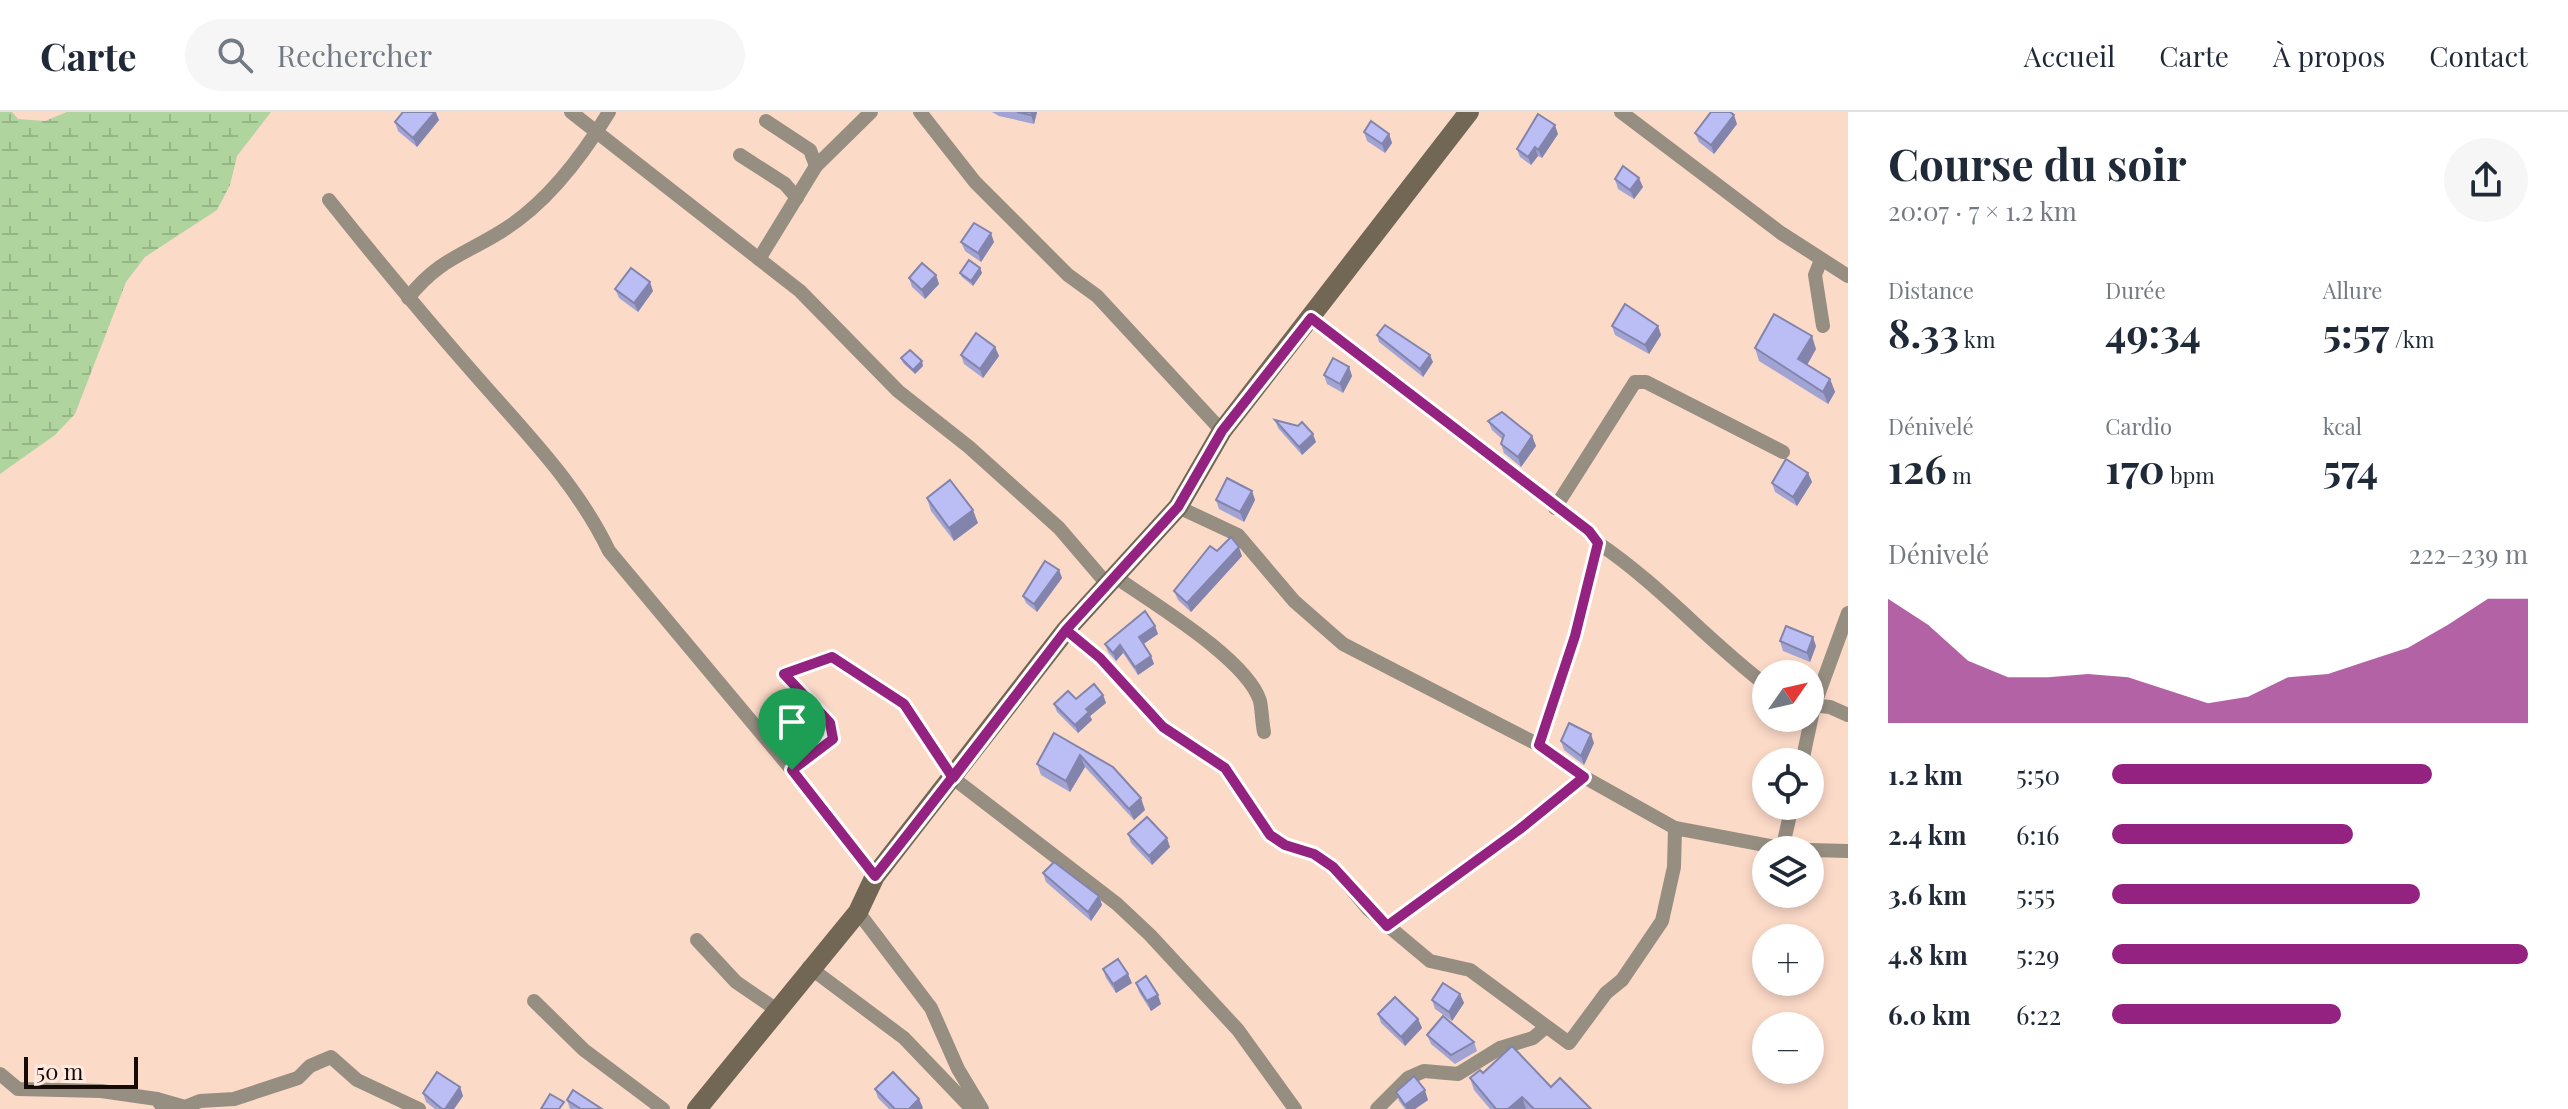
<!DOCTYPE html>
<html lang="fr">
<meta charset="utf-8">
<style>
:root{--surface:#fff;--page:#f6f6f7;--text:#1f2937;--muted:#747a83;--line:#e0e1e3;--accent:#942280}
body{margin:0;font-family:"Playfair Display",serif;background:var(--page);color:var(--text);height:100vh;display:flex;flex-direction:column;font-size:30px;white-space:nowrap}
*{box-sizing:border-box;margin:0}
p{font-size:26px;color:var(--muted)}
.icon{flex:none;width:44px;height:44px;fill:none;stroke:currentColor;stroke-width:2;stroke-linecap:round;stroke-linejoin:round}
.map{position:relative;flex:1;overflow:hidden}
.sheet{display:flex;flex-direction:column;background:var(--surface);width:720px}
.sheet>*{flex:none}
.needle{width:52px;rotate:56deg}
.fabs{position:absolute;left:1752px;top:548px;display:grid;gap:16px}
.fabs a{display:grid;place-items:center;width:72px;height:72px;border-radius:50%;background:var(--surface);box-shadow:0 4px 12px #0003;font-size:40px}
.scale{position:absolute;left:24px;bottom:20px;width:114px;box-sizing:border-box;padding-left:8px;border:4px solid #150a05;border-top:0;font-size:22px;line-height:28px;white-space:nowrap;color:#150a05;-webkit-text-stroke:6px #ffeadf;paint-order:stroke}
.pin{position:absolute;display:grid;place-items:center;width:68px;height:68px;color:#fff;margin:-82px -34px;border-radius:50% 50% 50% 0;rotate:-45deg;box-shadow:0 0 8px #0007}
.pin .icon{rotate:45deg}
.round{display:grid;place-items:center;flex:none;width:84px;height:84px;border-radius:42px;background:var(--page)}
.summary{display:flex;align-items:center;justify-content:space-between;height:136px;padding:0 40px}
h1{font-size:44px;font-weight:700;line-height:60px}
.figures{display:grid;grid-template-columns:repeat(3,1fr);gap:12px;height:136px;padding:8px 40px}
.figures div{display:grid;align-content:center}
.figures b{font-size:40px;font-weight:700}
.figures small{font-size:22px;font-weight:400}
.figures p{font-size:22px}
.chart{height:224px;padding:16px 40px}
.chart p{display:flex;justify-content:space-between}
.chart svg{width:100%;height:144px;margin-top:8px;fill:var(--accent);opacity:.7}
ul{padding:0 40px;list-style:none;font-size:26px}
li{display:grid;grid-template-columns:128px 96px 1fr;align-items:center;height:60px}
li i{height:20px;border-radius:10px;background:var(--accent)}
header{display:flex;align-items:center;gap:48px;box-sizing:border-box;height:112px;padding:0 40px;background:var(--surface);border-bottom:2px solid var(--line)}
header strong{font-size:38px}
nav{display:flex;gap:44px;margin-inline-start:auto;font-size:28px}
.search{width:560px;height:72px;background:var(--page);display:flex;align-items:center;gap:20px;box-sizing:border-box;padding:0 28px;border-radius:44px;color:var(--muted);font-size:30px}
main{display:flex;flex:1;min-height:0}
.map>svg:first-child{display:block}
.wetland{fill:url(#wetland-marsh)}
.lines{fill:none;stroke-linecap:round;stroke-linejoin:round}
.minor{stroke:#978e82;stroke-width:14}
.secondary{stroke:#726755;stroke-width:20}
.wall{fill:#a1a3d3}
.shaded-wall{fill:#8384ac}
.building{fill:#bbbdf5;stroke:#8384ac;stroke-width:2}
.route-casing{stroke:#fff;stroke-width:16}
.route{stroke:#942280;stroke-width:10}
</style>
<header>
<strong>Carte</strong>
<div class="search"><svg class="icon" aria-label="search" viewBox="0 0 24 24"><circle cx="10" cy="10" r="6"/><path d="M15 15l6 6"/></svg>Rechercher</div>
<nav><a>Accueil</a><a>Carte</a><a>À propos</a><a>Contact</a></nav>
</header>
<main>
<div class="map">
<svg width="1848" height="997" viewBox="0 0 1848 997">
<defs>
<pattern id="wetland-marsh" width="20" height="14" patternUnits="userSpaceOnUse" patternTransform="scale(2)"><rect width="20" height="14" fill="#afd49d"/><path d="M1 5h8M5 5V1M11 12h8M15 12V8" fill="none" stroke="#96b586"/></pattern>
</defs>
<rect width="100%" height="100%" fill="#fcdac8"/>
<!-- wetland -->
<polygon class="wetland" points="0,0 12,0 18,7 45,9 67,0 271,0 237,44 230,73 217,98 145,145 126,170 75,302 55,323 0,362"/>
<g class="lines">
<!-- minor -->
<g class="minor">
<polyline points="571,0 800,179 898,279 969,335 1059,416 1107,472"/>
<polyline points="920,0 975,70 1068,163 1097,184 1222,319"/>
<polyline points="1621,0 1781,121 1848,164"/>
<polyline points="766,9 810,38 816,54"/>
<polyline points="740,43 785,72 797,86"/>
<path d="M329 88C377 148 426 207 477 265 525 320 577 372 609 439L792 658 875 764"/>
<polyline points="759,147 816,54 871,0"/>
<polyline points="1821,148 1815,163 1823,214"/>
<path d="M408 186C439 147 462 144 502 119 546 92 583 43 609 0"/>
<polyline points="1311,206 1589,419 1598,431 1575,524 1539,633"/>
<polyline points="1178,395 1238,423 1294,489 1343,532 1539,633 1584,665 1675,716"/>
<polyline points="1555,396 1635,270 1646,270 1783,340"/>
<path d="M1598 431C1659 472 1707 528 1766 573"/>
<path d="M1114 464C1151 490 1247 547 1260 589 1262 599 1262 610 1264 620"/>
<polyline points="1066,518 1100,546 1163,615 1225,656 1270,723 1285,733 1314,742 1333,755 1369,798 1430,849 1470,858 1569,931 1606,881 1622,868 1662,809 1674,755 1675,716 1791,738"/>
<polyline points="1810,593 1830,595 1848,603"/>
<polyline points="1802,650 1814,594 1848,501"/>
<polyline points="792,658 833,627 830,611 784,562 832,545 904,592 953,666 1117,792 1150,823 1238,918 1295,997"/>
<polyline points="1782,738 1792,694"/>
<polyline points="1810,738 1848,739"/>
<polyline points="858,800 931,896 958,957 982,997"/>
<polyline points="1387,814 1520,717 1584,665"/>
<polyline points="697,828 736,870 777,898"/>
<polyline points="809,855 904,926 972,997"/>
<polyline points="534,889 584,938 663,997"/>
<polyline points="0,962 18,977 101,979 157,987 161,993"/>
<polyline points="157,987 185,995 200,989 234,987 298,966 310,954 331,945 357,968 419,997"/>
<polyline points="1377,997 1408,966 1424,959 1458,962 1500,936 1533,926 1546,915"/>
</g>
<!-- secondary -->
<polyline class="secondary" points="697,997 858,800 875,764 1066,518 1178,395 1222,319 1469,0"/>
</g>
<!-- wall -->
<g class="wall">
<polygon points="403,0 436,0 439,8 417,35 398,19 395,10"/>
<polygon points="992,0 1037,0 1034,12 999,4"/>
<polygon points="1737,12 1714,42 1699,30 1695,21"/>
<polygon points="1364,20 1389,22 1392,31 1385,41 1367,29"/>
<polygon points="1558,22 1542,46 1538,44 1531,53 1520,45 1517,37"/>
<polygon points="1615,67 1643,75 1634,87 1618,77"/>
<polygon points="961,130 994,130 981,150 965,139"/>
<polygon points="980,156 982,161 973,174 962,165 960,161"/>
<polygon points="936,163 939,172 925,187 912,175 909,166"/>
<polygon points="615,177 653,179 638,200 619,186"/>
<polygon points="1612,214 1658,214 1661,223 1649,242 1615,223"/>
<polygon points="1377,223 1433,250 1423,265 1379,230"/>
<polygon points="995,235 999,244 983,266 964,252 961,243"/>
<polygon points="1755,236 1816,237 1807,253 1830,267 1835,280 1828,292 1759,249"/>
<polygon points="901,246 923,254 915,262 903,251"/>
<polygon points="1349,255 1352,264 1343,281 1327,272 1324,263"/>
<polygon points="1275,308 1316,330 1302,343 1278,316"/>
<polygon points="1488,309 1532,324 1536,334 1521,355 1504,341 1501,332 1503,328 1492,318"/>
<polygon points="1808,361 1812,370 1797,394 1775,380 1772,371"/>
<polygon points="1252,379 1255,388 1244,410 1219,397 1216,388"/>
<polygon points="927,386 978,411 954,429 931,399"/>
<polygon points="1217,439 1242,444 1191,500 1178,488 1174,479"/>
<polygon points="1059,458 1062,466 1037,500 1026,491 1023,484"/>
<polygon points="1155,514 1158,522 1143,532 1151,544 1154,552 1138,563 1123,541 1116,549 1108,540 1105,532"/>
<polygon points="1780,529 1816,534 1810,550 1783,539"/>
<polygon points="1103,583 1106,591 1090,604 1092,608 1078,621 1057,600 1054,592 1076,587"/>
<polygon points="1054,621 1145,698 1134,708 1085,655 1070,680 1041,663 1037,652"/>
<polygon points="1561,629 1594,631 1584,653 1564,638"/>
<polygon points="1128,722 1170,735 1152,753 1131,731"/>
<polygon points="1043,761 1099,784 1102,793 1091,809 1046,770"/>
<polygon points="1103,857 1132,871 1116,881 1106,866"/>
<polygon points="1136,871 1161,892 1151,899 1139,880"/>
<polygon points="1460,882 1464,891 1452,909 1435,897 1432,888"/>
<polygon points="1378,902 1418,907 1422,916 1405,934 1381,911"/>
<polygon points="1427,923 1474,930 1477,939 1455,952 1431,932"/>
<polygon points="1483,961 1551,975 1591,997 1490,997 1474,978 1470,966"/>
<polygon points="460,975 463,984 454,997 435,997 426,990 423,981"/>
<polygon points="875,977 919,987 923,996 889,997 878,986"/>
<polygon points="1396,980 1428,988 1415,997 1405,997 1399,989"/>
<polygon points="567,988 602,997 570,997"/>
</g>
<!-- shaded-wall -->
<g class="shaded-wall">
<polygon points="435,0 439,8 417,35 413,26"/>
<polygon points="1032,0 1037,0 1034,12 1031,3"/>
<polygon points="1734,3 1737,12 1714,42 1711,33"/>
<polygon points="1555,13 1558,22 1542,46 1538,38"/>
<polygon points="1389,22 1392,31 1385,41 1382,32"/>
<polygon points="1535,35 1538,44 1531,53 1528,45"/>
<polygon points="1639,66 1643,75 1634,87 1630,78"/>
<polygon points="991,121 994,130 981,150 978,141"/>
<polygon points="980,156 982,161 973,174 971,169"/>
<polygon points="936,163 939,172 925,187 922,178"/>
<polygon points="650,170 653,179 638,200 634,191"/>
<polygon points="1658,214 1661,223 1649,242 1645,233"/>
<polygon points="1812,224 1816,237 1803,260 1798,247"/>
<polygon points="995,235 999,244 983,266 980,257"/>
<polygon points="1430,243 1433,250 1423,265 1420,257"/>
<polygon points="922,249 923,254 915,262 913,258"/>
<polygon points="1349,255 1352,264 1343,281 1340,272"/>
<polygon points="1830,267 1835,280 1828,292 1823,280"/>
<polygon points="1313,322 1316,330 1302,343 1299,335"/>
<polygon points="1532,324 1536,334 1521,355 1518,345"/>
<polygon points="1808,361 1812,370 1797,394 1793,385"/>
<polygon points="1252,379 1255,388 1244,410 1240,400"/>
<polygon points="973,398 978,411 954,429 949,416"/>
<polygon points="1239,435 1242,444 1191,500 1187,491"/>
<polygon points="1059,458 1062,466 1037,500 1034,492"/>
<polygon points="1155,514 1158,522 1142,533 1139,525"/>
<polygon points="1813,525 1816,534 1810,550 1807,541"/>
<polygon points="1120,533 1123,541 1116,549 1113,541"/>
<polygon points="1151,544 1154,552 1138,563 1135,555"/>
<polygon points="1103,583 1106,591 1090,604 1092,608 1078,621 1075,613 1086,597"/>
<polygon points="1591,622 1594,631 1584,653 1581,644"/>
<polygon points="1080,643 1085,655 1070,680 1066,669"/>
<polygon points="1141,686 1145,698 1134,708 1129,697"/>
<polygon points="1167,726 1170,735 1152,753 1149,744"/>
<polygon points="1099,784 1102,793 1091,809 1088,800"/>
<polygon points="1128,862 1132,871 1116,881 1113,872"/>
<polygon points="1460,882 1464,891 1452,909 1449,900"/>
<polygon points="1158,883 1161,892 1151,899 1147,889"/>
<polygon points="1418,907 1422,916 1405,934 1401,925"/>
<polygon points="460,975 463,984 454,997 445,997"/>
<polygon points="1425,978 1428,988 1415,997 1406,997 1405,993"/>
<polygon points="1522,985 1526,997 1508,997"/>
<polygon points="919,987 923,996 922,997 909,997"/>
</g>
<!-- building -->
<g class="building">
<polygon points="403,0 435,0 413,26 395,10"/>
<polygon points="1017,0 1032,0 1031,3"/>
<polygon points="1711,0 1730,0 1734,3 1711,33 1695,21"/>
<polygon points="1538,2 1555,13 1538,38 1535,35 1528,45 1517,37"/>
<polygon points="1371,9 1389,22 1382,32 1364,20"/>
<polygon points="1623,54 1639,66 1630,78 1615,67"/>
<polygon points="974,111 991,121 978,141 961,130"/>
<polygon points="969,148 980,156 971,169 960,161"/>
<polygon points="922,151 936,163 922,178 909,166"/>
<polygon points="631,156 650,170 634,191 615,177"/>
<polygon points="1625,192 1658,214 1645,233 1612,214"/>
<polygon points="1774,202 1812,224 1798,247 1830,267 1823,280 1755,236"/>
<polygon points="1385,213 1430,243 1420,257 1377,223"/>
<polygon points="976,221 995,235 980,257 961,243"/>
<polygon points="910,238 922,249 913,258 901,246"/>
<polygon points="1333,246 1349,255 1340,272 1324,263"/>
<polygon points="1502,300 1532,324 1518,345 1501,332 1504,323 1488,309"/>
<polygon points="1275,308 1298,314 1302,310 1313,322 1299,335"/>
<polygon points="1786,347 1808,361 1793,385 1772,371"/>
<polygon points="1227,366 1252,379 1240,400 1216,388"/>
<polygon points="950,368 973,398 949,416 927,386"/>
<polygon points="1231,425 1239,435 1187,491 1174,479 1210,434 1217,439"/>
<polygon points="1045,449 1059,458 1034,492 1023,484"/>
<polygon points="1145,499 1155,514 1139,525 1151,544 1135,555 1120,533 1113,541 1105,532"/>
<polygon points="1786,514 1813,525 1807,541 1780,529"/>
<polygon points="1094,572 1103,583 1086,597 1089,600 1075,613 1054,592 1068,579 1076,587"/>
<polygon points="1569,611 1591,622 1581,644 1561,629"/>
<polygon points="1054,621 1113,655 1141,686 1129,697 1080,643 1066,669 1037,652"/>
<polygon points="1147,705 1167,726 1149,744 1128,722"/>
<polygon points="1054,750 1099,784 1088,800 1043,761"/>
<polygon points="1118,847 1128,862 1113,872 1103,857"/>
<polygon points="1146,864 1158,883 1147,889 1136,871"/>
<polygon points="1443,871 1460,882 1449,900 1432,888"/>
<polygon points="1395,885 1418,907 1401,925 1378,902"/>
<polygon points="1443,904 1474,930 1451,943 1427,923"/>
<polygon points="1512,934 1551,975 1560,966 1591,997 1534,997 1522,985 1508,997 1496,997 1470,966 1480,958 1483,961"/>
<polygon points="437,960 460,975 445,997 442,997 423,981"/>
<polygon points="893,960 919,987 909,997 895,997 875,977"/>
<polygon points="1414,964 1425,978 1405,993 1396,980"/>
<polygon points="573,978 602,997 581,997 567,988"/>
<polygon points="550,982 564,990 559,997 541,997"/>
</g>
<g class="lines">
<defs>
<path id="route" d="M792 658 875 764C940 682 1003 600 1066 518L1100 546 1163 615 1225 656 1270 723 1285 733 1314 742 1333 755 1387 814 1520 717 1584 665 1539 633 1575 524 1598 431 1589 419 1311 206 1222 319 1178 395 1066 518 953 666 904 592 832 545 784 562 830 611 833 627 792 658"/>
</defs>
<!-- route casing -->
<use href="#route" class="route-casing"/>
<!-- route -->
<use href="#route" class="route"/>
</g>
</svg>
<div class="fabs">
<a><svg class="needle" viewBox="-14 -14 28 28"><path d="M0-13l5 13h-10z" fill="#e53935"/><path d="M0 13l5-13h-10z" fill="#747a83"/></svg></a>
<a><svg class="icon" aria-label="locate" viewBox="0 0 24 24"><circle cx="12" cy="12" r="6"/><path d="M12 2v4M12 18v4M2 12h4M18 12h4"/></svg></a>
<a><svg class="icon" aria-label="layers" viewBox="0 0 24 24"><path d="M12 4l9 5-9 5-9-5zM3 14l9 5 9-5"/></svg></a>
<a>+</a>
<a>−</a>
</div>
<div class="scale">50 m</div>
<div class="pin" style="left:792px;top:658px;background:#1e9e55"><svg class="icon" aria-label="arrive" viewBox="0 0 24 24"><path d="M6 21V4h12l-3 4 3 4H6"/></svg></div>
</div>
<section class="sheet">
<div class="summary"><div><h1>Course du soir</h1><p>20:07 · 7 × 1.2 km</p></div><a class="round"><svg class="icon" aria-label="share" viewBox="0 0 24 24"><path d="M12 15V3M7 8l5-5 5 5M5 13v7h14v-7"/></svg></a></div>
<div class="figures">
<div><p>Distance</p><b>8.33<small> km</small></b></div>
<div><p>Durée</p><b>49:34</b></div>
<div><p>Allure</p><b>5:57<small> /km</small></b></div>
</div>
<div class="figures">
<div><p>Dénivelé</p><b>126<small> m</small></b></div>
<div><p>Cardio</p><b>170<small> bpm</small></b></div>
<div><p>kcal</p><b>574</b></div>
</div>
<div class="chart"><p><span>Dénivelé</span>222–239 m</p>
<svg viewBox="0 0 160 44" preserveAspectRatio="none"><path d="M0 44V6L10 14L20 25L30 30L40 30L50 29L60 30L70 34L80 38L90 36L100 30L110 29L120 25L130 21L140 14L150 6L160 6V44z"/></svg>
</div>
<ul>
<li><b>1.2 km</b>5:50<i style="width:77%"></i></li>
<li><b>2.4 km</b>6:16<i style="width:58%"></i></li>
<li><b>3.6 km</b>5:55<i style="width:74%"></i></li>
<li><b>4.8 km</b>5:29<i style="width:100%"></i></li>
<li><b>6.0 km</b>6:22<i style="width:55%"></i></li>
</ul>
</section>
</main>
